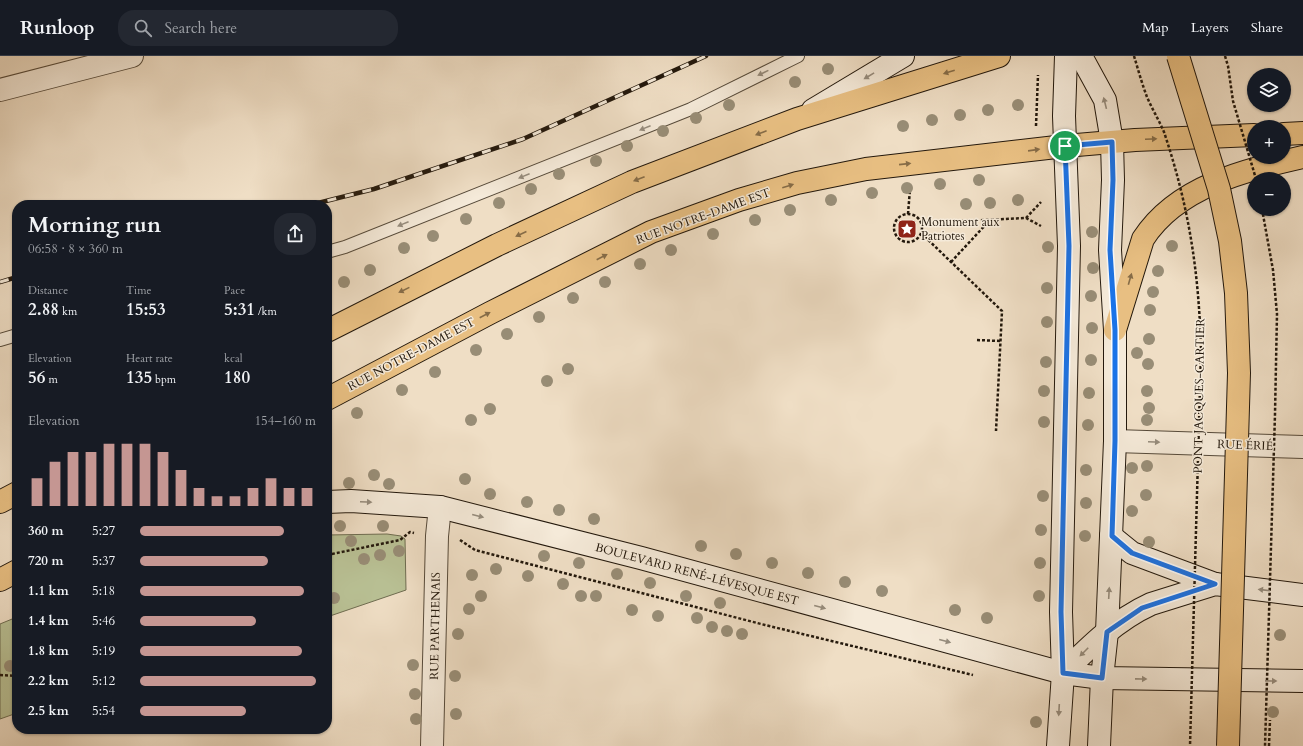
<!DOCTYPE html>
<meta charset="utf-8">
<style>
:root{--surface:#171b24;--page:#242831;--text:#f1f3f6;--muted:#9ea1a6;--line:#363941;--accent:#c59692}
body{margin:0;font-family:Cardo,serif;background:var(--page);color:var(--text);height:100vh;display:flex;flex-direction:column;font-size:15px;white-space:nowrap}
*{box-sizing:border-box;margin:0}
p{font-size:13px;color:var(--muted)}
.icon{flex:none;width:22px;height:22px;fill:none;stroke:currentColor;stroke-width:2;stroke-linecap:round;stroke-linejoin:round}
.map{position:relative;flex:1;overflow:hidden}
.drawer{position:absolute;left:12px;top:144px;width:320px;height:534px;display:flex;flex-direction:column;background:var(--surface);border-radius:16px;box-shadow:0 1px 3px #0004}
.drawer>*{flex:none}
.fabs{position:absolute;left:1247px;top:12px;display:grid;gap:8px}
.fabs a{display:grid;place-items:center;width:44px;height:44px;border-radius:50%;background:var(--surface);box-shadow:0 1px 3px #0004;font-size:20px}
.pin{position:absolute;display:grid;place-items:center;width:34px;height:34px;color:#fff;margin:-17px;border:2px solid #fff;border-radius:50%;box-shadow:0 1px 4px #0007}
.round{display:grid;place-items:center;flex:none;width:42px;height:42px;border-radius:16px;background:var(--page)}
.summary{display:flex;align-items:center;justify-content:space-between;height:68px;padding:0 16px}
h1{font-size:22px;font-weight:700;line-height:30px}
.stats{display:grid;grid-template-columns:repeat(3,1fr);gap:6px;height:68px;padding:4px 16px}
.stats div{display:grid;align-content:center}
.stats b{font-size:17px;font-weight:700}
.stats small{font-size:11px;font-weight:400}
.stats p{font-size:11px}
.chart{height:112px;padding:8px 16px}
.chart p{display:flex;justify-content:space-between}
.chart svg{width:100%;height:72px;margin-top:4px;stroke:var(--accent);stroke-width:6}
ul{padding:0 16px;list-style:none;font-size:13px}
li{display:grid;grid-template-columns:64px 48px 1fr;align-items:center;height:30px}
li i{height:10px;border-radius:5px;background:var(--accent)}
header{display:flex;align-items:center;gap:24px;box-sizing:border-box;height:56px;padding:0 20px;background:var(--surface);border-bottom:1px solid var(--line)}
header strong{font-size:19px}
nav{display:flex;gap:22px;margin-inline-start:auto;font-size:14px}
.search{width:280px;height:36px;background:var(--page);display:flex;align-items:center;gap:10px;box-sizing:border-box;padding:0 14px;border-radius:16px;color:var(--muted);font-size:15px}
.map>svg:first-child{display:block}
.green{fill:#b9c195;stroke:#6e6c50}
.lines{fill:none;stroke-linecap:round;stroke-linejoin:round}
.lane-casing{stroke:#564a3a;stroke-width:14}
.street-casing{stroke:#564a3a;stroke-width:24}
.secondary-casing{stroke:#23180c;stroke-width:24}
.primary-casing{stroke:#23180c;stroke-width:24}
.path{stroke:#23180c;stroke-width:2.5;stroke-dasharray:3 2;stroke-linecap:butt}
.lane{stroke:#f5ead9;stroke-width:12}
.street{stroke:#f5ead9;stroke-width:22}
.secondary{stroke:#f5ead9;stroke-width:22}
.primary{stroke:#e8bf82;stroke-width:22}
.rail-casing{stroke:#23180c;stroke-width:4.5}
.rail{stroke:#f5ead9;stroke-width:3;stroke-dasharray:9;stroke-linecap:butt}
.primary-bridge-casing{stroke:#23180c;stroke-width:24;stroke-linecap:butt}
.path-bridge{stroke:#23180c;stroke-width:2.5;stroke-dasharray:3 2;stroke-linecap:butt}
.primary-bridge{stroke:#e8bf82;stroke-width:22}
.tree{fill:#988d76}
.oneway{fill:#866c47}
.oneway2{fill:#968c7d}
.route-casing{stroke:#fff;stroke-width:8}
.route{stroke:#1a73e8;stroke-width:5}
.labels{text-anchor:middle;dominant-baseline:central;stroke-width:3;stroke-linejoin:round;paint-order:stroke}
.street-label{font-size:12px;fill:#23180c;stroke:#f5ead9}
.poi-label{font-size:12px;fill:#23180c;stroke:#f5ead9;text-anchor:start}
</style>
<header>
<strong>Runloop</strong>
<div class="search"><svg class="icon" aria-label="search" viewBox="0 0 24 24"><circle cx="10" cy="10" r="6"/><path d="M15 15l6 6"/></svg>Search here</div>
<nav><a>Map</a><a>Layers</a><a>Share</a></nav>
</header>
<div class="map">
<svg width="1303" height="690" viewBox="0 0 1303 690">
<rect width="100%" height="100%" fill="#efdec5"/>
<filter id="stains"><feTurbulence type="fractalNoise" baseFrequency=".005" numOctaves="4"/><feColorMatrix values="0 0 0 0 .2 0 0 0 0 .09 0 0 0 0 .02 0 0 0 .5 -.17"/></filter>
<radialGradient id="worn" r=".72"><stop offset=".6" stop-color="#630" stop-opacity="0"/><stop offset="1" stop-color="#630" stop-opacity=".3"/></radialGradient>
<!-- green -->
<g class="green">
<polygon points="387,478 401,480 405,483 406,534 327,561 327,479"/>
<polygon points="17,561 17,657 0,663 0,568"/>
</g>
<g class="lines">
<defs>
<g id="lane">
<polyline points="327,196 345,191 691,53 798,0"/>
<polyline points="0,284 17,279"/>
</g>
<g id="street">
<polyline points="0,34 132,0"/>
<polyline points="1115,385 1303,391"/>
<polyline points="432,690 437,480 440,451"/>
</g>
<g id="secondary">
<polyline points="1081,0 1105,44 1112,86 1113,124 1110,194 1115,274 1115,385 1107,576 1102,622 1099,690"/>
<polyline points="813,54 903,0"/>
<polyline points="327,446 351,445 440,451 641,502 1063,617 1102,622 1303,625"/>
<polyline points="1111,480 1132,497 1215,528"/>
<path d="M1063 617C1089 591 1116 564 1151 548L1215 528 1303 539"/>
<polyline points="1058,690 1063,617 1061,556 1069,190 1064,60 1066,0"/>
</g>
<g id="primary">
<polyline points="1284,78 1303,77"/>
<path d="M1115 274 1143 183C1177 130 1246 114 1303 101"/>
<polyline points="327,275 497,189 632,126 797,63 999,0"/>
<polyline points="327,343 490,257 651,176 739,144 797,127 866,113 1065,90 1135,84 1254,79"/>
<polyline points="0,446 17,437"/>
<polyline points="0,524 17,515"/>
</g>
</defs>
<!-- lane casing -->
<use href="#lane" class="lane-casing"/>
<!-- street casing -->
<use href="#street" class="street-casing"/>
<!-- secondary casing -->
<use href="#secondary" class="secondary-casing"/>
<!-- primary casing -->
<use href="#primary" class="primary-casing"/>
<!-- path -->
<g class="path">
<polyline points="1036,70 1038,19"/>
<polyline points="908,158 910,133"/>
<circle cx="908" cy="172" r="14"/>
<polyline points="1026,162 1041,146"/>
<polyline points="921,167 1026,162 1041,170"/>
<polyline points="921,177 1002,255 996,375"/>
<polyline points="951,206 990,164"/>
<polyline points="977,284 1000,285"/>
<polyline points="460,484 475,494 765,569 973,619"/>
<polyline points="327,499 400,484 410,476 414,477"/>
<polyline points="0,619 17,620"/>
<polyline points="1269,690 1270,664"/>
</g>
<!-- lane -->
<use href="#lane" class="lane"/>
<!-- street -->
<use href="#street" class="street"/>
<!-- secondary -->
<use href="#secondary" class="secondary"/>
<!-- primary -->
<use href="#primary" class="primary"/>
<defs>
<g id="rail">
<polyline points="310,149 374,133 523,83 706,0"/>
<polyline points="0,226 17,221"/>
</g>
</defs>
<!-- rail casing -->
<use href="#rail" class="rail-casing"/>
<!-- rail -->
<use href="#rail" class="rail"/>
<defs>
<polyline id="primary-bridge" points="1178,0 1219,133 1230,185 1236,237 1239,317 1228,690"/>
</defs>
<!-- primary-bridge casing -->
<use href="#primary-bridge" class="primary-bridge-casing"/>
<!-- path-bridge -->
<g class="path-bridge">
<path d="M1134 0C1138 13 1142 28 1147 41 1152 53 1159 64 1164 76 1189 151 1199 216 1201 295L1190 690"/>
<polyline points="1225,0 1228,10 1233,45 1256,123"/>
<polyline points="1262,153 1273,214 1277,258 1275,358 1265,690"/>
</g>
<!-- primary-bridge -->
<use href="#primary-bridge" class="primary-bridge"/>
</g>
<!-- trees -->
<g class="tree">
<circle cx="828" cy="13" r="6"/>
<circle cx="795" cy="26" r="6"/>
<circle cx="729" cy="49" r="6"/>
<circle cx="1018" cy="49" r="6"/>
<circle cx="988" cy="54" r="6"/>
<circle cx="960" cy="59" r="6"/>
<circle cx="696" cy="62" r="6"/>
<circle cx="932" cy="64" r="6"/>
<circle cx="903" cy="70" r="6"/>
<circle cx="663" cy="75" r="6"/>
<circle cx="627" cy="90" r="6"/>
<circle cx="596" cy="105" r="6"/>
<circle cx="559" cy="118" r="6"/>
<circle cx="979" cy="124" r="6"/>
<circle cx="940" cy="128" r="6"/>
<circle cx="907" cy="132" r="6"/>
<circle cx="531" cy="133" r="6"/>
<circle cx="872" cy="137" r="6"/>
<circle cx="831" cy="144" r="6"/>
<circle cx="1018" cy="144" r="6"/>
<circle cx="499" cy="147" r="6"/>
<circle cx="990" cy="147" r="6"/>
<circle cx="966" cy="148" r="6"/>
<circle cx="790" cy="154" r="6"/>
<circle cx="466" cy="163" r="6"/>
<circle cx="755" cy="164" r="6"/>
<circle cx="1092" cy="176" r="6"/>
<circle cx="713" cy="178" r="6"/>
<circle cx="433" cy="180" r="6"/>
<circle cx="1172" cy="190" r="6"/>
<circle cx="1048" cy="191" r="6"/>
<circle cx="404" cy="192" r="6"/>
<circle cx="671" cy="194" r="6"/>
<circle cx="640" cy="208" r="6"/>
<circle cx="1093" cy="212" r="6"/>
<circle cx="370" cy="214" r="6"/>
<circle cx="1158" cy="215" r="6"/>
<circle cx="344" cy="226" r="6"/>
<circle cx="605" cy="226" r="6"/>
<circle cx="1047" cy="232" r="6"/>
<circle cx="1153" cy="236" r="6"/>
<circle cx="1091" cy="240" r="6"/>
<circle cx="573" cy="242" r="6"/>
<circle cx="1150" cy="254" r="6"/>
<circle cx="539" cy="261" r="6"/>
<circle cx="1047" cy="266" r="6"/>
<circle cx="1092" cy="272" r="6"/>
<circle cx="507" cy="278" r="6"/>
<circle cx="1149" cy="283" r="6"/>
<circle cx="476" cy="294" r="6"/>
<circle cx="1137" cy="297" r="6"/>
<circle cx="1091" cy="304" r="6"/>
<circle cx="1046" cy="306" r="6"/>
<circle cx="1148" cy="308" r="6"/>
<circle cx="568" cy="313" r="6"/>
<circle cx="435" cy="316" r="6"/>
<circle cx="547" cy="325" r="6"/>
<circle cx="402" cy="334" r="6"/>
<circle cx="1044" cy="335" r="6"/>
<circle cx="1147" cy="335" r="6"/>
<circle cx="1089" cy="337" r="6"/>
<circle cx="1149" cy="352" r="6"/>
<circle cx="490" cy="353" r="6"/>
<circle cx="357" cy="357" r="6"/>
<circle cx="471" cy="364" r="6"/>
<circle cx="1147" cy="364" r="6"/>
<circle cx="1044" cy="366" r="6"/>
<circle cx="1088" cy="369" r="6"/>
<circle cx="1147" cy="410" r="6"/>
<circle cx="1132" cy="412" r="6"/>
<circle cx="1086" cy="414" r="6"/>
<circle cx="374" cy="419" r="6"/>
<circle cx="465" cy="423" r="6"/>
<circle cx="349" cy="427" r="6"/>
<circle cx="389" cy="428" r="6"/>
<circle cx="490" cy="438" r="6"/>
<circle cx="1146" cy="439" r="6"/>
<circle cx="1043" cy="440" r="6"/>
<circle cx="527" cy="446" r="6"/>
<circle cx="1086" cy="447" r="6"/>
<circle cx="559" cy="454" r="6"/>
<circle cx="1132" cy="455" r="6"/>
<circle cx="594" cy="463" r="6"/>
<circle cx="340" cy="470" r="6"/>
<circle cx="383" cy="470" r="6"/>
<circle cx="1041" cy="474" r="6"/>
<circle cx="1085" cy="480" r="6"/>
<circle cx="351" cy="485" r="6"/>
<circle cx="1149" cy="486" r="6"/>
<circle cx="701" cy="490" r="6"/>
<circle cx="399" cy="495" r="6"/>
<circle cx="736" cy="498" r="6"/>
<circle cx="380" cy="499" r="6"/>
<circle cx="544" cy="500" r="6"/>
<circle cx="364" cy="503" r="6"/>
<circle cx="579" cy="507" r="6"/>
<circle cx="772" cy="507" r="6"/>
<circle cx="1040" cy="507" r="6"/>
<circle cx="496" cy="513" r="6"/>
<circle cx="808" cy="517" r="6"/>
<circle cx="617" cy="518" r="6"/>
<circle cx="472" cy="519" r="6"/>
<circle cx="528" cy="520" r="6"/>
<circle cx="845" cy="526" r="6"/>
<circle cx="650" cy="527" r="6"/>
<circle cx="563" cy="528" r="6"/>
<circle cx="882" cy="535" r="6"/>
<circle cx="481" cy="540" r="6"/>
<circle cx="581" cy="540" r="6"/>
<circle cx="596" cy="540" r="6"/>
<circle cx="686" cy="540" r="6"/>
<circle cx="1039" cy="540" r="6"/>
<circle cx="334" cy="542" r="6"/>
<circle cx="720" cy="547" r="6"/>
<circle cx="469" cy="553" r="6"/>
<circle cx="632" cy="554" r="6"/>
<circle cx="955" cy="554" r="6"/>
<circle cx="658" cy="560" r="6"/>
<circle cx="697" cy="562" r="6"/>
<circle cx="987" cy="562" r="6"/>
<circle cx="712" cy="571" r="6"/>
<circle cx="727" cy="575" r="6"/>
<circle cx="458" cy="578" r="6"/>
<circle cx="742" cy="578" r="6"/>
<circle cx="1280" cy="579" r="6"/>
<circle cx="413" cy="609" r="6"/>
<circle cx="10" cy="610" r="6"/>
<circle cx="455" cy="620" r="6"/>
<circle cx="415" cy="638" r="6"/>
<circle cx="1273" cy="656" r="6"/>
<circle cx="456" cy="658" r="6"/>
<circle cx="416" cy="663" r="6"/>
<circle cx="1036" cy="666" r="6"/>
</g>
<!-- one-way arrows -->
<defs><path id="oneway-solid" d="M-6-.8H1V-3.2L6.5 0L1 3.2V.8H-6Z"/></defs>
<g class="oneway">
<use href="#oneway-solid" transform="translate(949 16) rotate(163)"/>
<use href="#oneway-solid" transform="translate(761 77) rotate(159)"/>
<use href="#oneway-solid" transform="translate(1151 83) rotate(-2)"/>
<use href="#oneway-solid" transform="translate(1034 94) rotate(-8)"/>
<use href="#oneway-solid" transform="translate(905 108) rotate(-6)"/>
<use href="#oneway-solid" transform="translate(639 123) rotate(159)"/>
<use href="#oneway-solid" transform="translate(788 130) rotate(-17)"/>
<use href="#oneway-solid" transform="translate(521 178) rotate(155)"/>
<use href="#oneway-solid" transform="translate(602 201) rotate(-27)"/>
<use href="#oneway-solid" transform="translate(1130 223) rotate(-74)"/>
<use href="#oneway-solid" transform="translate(404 234) rotate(154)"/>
<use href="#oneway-solid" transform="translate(485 259) rotate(-28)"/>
</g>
<g class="oneway2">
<use href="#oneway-solid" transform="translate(763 17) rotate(154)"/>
<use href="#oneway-solid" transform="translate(869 20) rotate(149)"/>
<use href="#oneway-solid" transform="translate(1105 47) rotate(-104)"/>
<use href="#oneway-solid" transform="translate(645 72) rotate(158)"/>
<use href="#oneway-solid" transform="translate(524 120) rotate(158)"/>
<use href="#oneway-solid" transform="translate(403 168) rotate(158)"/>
<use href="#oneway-solid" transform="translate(1154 386) rotate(2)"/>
<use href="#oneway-solid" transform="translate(366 446) rotate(3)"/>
<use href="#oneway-solid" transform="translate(478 460) rotate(14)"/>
<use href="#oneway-solid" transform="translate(1264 534) rotate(-173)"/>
<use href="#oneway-solid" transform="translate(1109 537) rotate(-87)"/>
<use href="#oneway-solid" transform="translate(820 551) rotate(15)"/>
<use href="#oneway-solid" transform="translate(945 585) rotate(15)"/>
<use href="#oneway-solid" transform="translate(1084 596) rotate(135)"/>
<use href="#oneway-solid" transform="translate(1141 623) rotate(1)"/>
<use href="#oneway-solid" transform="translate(1271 625) rotate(1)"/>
<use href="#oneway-solid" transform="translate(1059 654) rotate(93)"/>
</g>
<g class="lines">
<defs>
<polygon id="route" points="1112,86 1113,124 1110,194 1115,274 1115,385 1112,480 1132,497 1215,528 1142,552 1107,576 1102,622 1063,617 1061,556 1069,190 1065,90"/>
</defs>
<!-- route casing -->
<use href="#route" class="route-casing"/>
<!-- route -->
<use href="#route" class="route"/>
</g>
<!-- icons -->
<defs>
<symbol id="sight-square" viewBox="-11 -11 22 22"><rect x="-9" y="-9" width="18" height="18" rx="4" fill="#8f2418" stroke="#f5ead9"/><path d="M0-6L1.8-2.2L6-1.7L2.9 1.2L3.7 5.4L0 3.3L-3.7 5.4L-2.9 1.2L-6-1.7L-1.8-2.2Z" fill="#fff"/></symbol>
</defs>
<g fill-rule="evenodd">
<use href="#sight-square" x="896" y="162" width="22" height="22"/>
</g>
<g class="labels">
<!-- street labels -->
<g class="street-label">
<text transform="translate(703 160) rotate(-20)">RUE NOTRE-DAME EST</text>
<text transform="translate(411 298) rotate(-28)">RUE NOTRE-DAME EST</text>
<text transform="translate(1199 340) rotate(-89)">PONT JACQUES-CARTIER</text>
<text transform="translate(1245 389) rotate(2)">RUE ÉRIÉ</text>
<text transform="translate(697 518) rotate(15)">BOULEVARD RENÉ-LÉVESQUE EST</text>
<text transform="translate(435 570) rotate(-89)">RUE PARTHENAIS</text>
</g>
<!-- poi labels -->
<g class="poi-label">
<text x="921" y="166">Monument aux<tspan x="921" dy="14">Patriotes</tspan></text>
</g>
</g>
<rect width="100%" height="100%" filter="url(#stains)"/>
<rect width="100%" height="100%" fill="url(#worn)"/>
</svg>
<div class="fabs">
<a><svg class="icon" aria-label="layers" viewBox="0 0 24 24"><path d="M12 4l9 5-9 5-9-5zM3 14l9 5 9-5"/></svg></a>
<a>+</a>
<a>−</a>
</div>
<div class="pin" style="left:1065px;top:90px;background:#1e9e55"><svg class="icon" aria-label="arrive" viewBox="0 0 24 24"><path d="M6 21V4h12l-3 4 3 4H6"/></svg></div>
<section class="drawer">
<div class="summary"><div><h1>Morning run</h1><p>06:58 · 8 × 360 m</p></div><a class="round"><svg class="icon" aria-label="share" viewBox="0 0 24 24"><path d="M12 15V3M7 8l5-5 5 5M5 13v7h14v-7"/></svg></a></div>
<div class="stats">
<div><p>Distance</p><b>2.88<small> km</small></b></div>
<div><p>Time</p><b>15:53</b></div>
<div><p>Pace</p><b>5:31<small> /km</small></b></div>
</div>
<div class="stats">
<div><p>Elevation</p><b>56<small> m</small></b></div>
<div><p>Heart rate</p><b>135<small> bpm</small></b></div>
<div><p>kcal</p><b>180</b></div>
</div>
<div class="chart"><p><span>Elevation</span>154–160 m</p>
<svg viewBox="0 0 160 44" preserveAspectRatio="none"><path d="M5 44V27M15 44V17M25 44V11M35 44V11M45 44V6M55 44V6M65 44V6M75 44V11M85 44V22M95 44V33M105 44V38M115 44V38M125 44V33M135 44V27M145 44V33M155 44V33"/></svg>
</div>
<ul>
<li><b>360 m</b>5:27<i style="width:82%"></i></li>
<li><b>720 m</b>5:37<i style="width:73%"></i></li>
<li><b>1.1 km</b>5:18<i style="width:93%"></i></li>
<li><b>1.4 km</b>5:46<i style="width:66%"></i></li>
<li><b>1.8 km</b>5:19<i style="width:92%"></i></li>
<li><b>2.2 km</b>5:12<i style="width:100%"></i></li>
<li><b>2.5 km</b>5:54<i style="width:60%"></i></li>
</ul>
</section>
</div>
